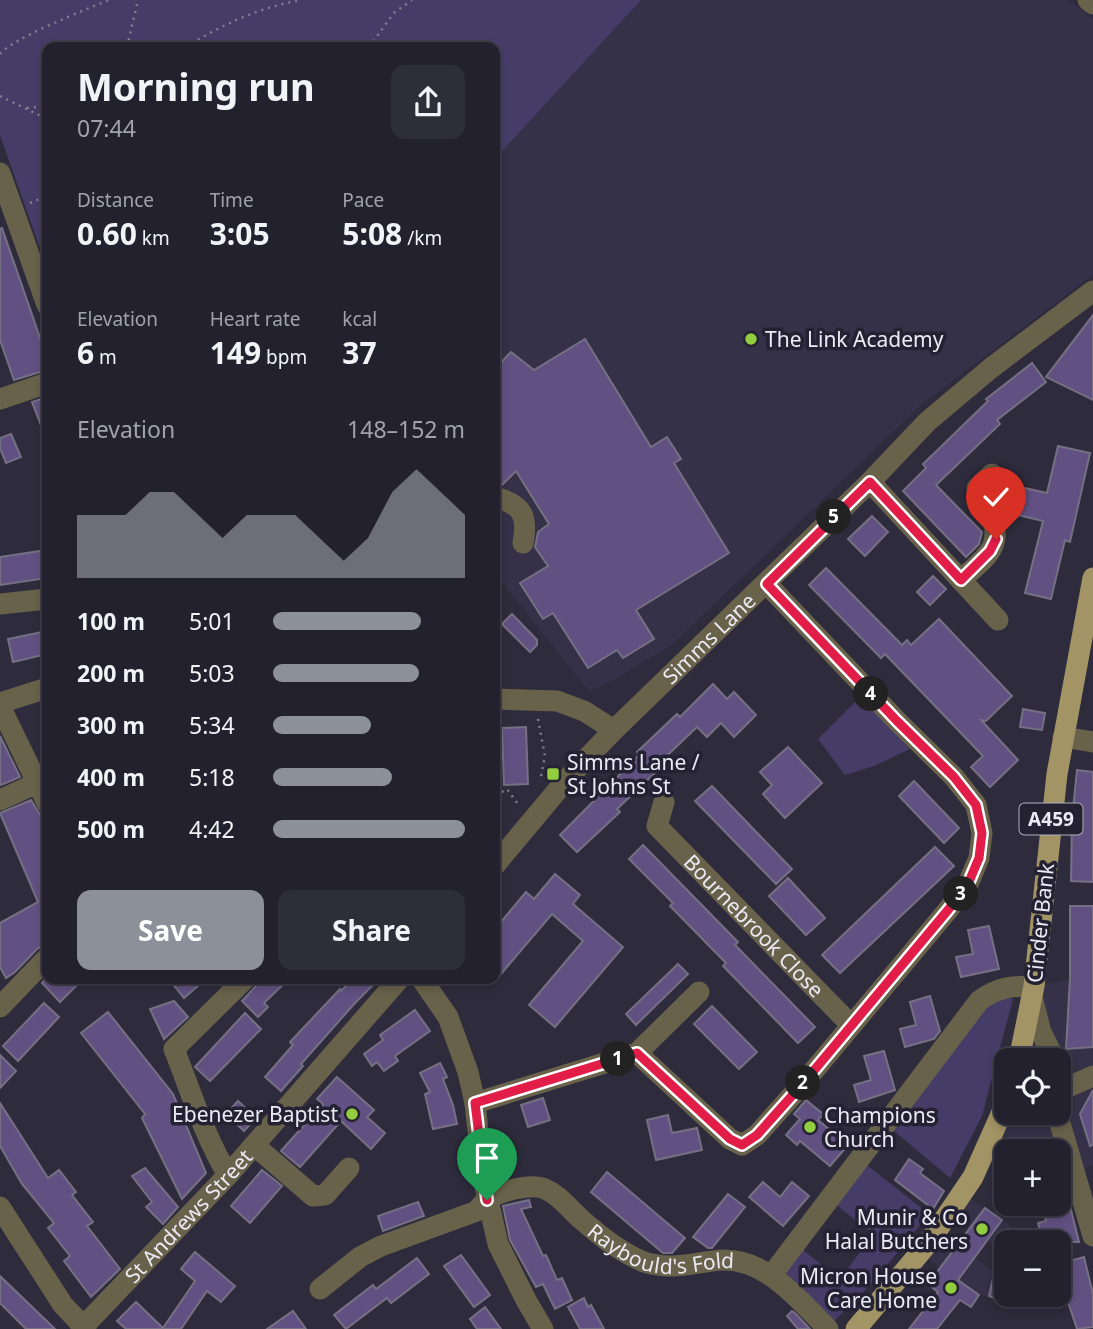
<!DOCTYPE html>
<meta charset="utf-8">
<style>
:root{--surface:#22212d;--page:#2e2e39;--text:#f1f3f6;--muted:#a2a3aa;--line:#3f3e49;--accent:#8c9099}
body{margin:0;font-family:"Noto Sans",sans-serif;background:var(--page);color:var(--text);height:100vh;display:flex;flex-direction:column;font-size:26px;white-space:nowrap}
*{box-sizing:border-box;margin:0}
p{font-size:23px;color:var(--muted)}
.icon{flex:none;width:38px;height:38px;fill:none;stroke:currentColor;stroke-width:2;stroke-linecap:round;stroke-linejoin:round}
.map{position:relative;flex:1;overflow:hidden}
.panel{position:absolute;left:42px;top:42px;width:458px;height:942px;display:flex;flex-direction:column;background:var(--surface);border-radius:14px;box-shadow:0 4px 10px #0003,0 0 0 2px var(--line)}
.panel>*{flex:none}
.tools{position:absolute;left:994px;top:1048px;display:grid;gap:14px}
.tools a{display:grid;place-items:center;width:77px;height:77px;border-radius:14px;background:var(--surface);box-shadow:0 4px 10px #0003,0 0 0 2px var(--line);font-size:35px}
.pin{position:absolute;display:grid;place-items:center;width:60px;height:60px;color:#fff;margin:-72px -30px;border-radius:50% 50% 50% 0;rotate:-45deg;box-shadow:0 0 7px #0007}
.pin .icon{rotate:45deg}
.km{position:absolute;width:35px;height:35px;margin:-18px;border-radius:50%;background:#222;color:#fff;font-size:19px;line-height:35px;text-align:center}
.round{display:grid;place-items:center;flex:none;width:74px;height:74px;border-radius:14px;background:var(--page)}
.summary{display:flex;align-items:center;justify-content:space-between;height:119px;padding:0 35px}
h1{font-size:38px;font-weight:700;line-height:52px}
.figures{display:grid;grid-template-columns:repeat(3,1fr);gap:10px;height:119px;padding:7px 35px}
.figures div{display:grid;align-content:center}
.figures b{font-size:30px;font-weight:700}
.figures small{font-size:19px;font-weight:400}
.figures p{font-size:19px}
.chart{height:196px;padding:14px 35px}
.chart p{display:flex;justify-content:space-between}
.chart svg{width:100%;height:126px;margin-top:7px;fill:var(--accent);opacity:.7}
.cta{display:flex;gap:14px;margin-top:auto;padding:14px 35px}
.cta a{flex:1;height:80px;border-radius:14px;background:var(--accent);color:#fff;font-size:28px;font-weight:700;line-height:80px;text-align:center}
.cta a+a{background:var(--page);color:var(--text)}
ul{padding:0 35px;list-style:none;font-size:23px}
li{display:grid;grid-template-columns:112px 84px 1fr;align-items:center;height:52px}
li i{height:18px;border-radius:9px;background:var(--accent)}
.map>svg:first-child{display:block}
.built{fill:#353148}
.green{fill:#453d68}
.building{fill:#615182;stroke:#757083;stroke-width:2}
.lines{fill:none;stroke-linecap:round;stroke-linejoin:round}
.path{stroke:#817f8d;stroke-width:2.5;stroke-dasharray:2 5;stroke-linecap:butt}
.minor{stroke:#69624b;stroke-width:21}
.major{stroke:#a39465;stroke-width:21}
.route-casing{stroke:#fff;stroke-width:14}
.route{stroke:#e11d48;stroke-width:9}
.poi-dot{fill:#91cd3f;stroke:#242232;stroke-width:2.5}
.labels{text-anchor:middle;dominant-baseline:central;stroke-width:7;stroke-linejoin:round;paint-order:stroke}
.shield{fill:#242232;stroke:#afaeba;stroke-width:2}
.shield-label{font-size:19px;font-weight:bold;fill:#ebeaf5}
.poi-label{font-size:21px;fill:#ebeaf5;stroke:#242232;text-anchor:start}
.street-label{font-size:21px;fill:#ebeaf5;stroke:#242232}
</style>
<div class="map">
<svg width="1093" height="1329" viewBox="0 0 1093 1329">
<rect width="100%" height="100%" fill="#2e2c3c"/>
<!-- built -->
<g class="built">
<polygon points="641,0 1068,0 1093,19 1093,275 922,404 674,643 616,679 589,691 495,573 495,159"/>
<polygon points="1070,979 1093,979 1093,1165 1059,1177 1059,1152 1006,1152 1006,1167 985,1153 1006,1113 1059,1113 1059,1060 1019,1060 1034,986"/>
<polygon points="962,1193 1022,1234 1018,1242 1006,1242 1006,1254 949,1214"/>
<polygon points="938,1231 1006,1281 1003,1302 974,1292 920,1253"/>
</g>
<!-- green -->
<g class="green">
<polygon points="0,0 641,0 495,159 495,47 47,47 47,268 0,135"/>
<polygon points="860,697 910,749 874,766 845,775 818,739"/>
<polygon points="1002,995 1013,999 982,1116 950,1178 893,1130 991,1002"/>
<polygon points="863,1162 929,1214 874,1281 834,1321 787,1278 787,1269 802,1249 839,1279 874,1235 834,1203"/>
</g>
<!-- building -->
<g class="building">
<polygon points="2,228 47,358 47,370 14,380 0,340 0,229"/>
<polygon points="1093,315 1093,400 1046,377"/>
<polygon points="585,339 651,447 667,437 681,459 674,463 729,553 636,610 654,639 623,658 617,650 588,668 553,613 543,619 520,583 548,566 535,547 538,532 549,524 516,471 502,485 495,484 495,369 511,352 534,370"/>
<polygon points="1032,363 1046,382 997,420 1000,424 936,485 982,532 979,544 966,557 903,491 926,468 923,464 988,401 986,399"/>
<polygon points="47,397 47,438 46,438 32,402"/>
<polygon points="11,434 21,457 6,463 0,448 0,438"/>
<polygon points="1058,446 1090,453 1070,542 1065,540 1051,599 1025,593 1043,521 1014,514 1020,487 1047,493"/>
<polygon points="872,516 888,532 865,556 848,539"/>
<polygon points="47,550 47,578 0,585 0,557"/>
<polygon points="826,568 902,645 907,640 911,645 939,619 1012,696 986,721 981,720 1018,760 990,787 971,767 983,756 885,654 881,658 809,585"/>
<polygon points="933,576 946,589 930,605 917,592"/>
<polygon points="512,614 537,640 537,645 530,652 502,624"/>
<polygon points="47,631 47,654 13,662 8,639"/>
<polygon points="713,684 727,699 734,692 756,715 734,737 721,723 707,737 697,727 653,769 656,772 617,809 620,812 577,852 560,835 639,755 637,752 677,714 680,717"/>
<polygon points="1023,709 1045,713 1042,730 1020,727"/>
<polygon points="526,727 528,784 504,785 502,728"/>
<polygon points="0,736 20,777 1,785 0,783"/>
<polygon points="788,747 822,783 785,818 763,794 772,785 760,772"/>
<polygon points="1077,770 1093,772 1093,882 1071,881 1072,819"/>
<polygon points="914,781 959,828 944,843 899,796"/>
<polygon points="712,786 792,869 776,884 695,801"/>
<polygon points="31,800 47,826 47,945 38,948 15,972 6,978 0,967 0,923 38,902 0,813"/>
<polygon points="643,845 738,942 735,945 815,1027 798,1043 723,966 726,963 670,906 673,903 629,859"/>
<polygon points="935,847 954,866 840,973 822,955"/>
<polygon points="555,874 580,895 573,904 623,947 555,1027 529,1005 583,941 552,914 495,981 495,929 526,892 534,899"/>
<polygon points="788,878 825,918 806,935 769,896"/>
<polygon points="1070,906 1093,906 1093,1047 1066,1049 1070,978"/>
<polygon points="989,926 999,969 961,977 956,957 973,954 968,930"/>
<polygon points="678,964 688,974 636,1025 626,1014"/>
<polygon points="47,977 47,978 84,978 60,1002 42,983"/>
<polygon points="168,978 207,978 184,998"/>
<polygon points="259,978 290,978 264,1003 268,1007 258,1017 242,1001 257,985"/>
<polygon points="354,978 380,978 355,1003 301,1064 303,1066 281,1091 265,1077 293,1045 290,1042 340,989 341,991"/>
<polygon points="930,996 940,1031 934,1039 905,1047 900,1029 916,1025 910,1002"/>
<polygon points="174,1001 188,1017 164,1039 150,1009"/>
<polygon points="44,1003 59,1017 18,1061 3,1046"/>
<polygon points="712,1006 757,1052 739,1069 694,1024"/>
<polygon points="415,1010 430,1031 395,1056 398,1061 384,1071 377,1062 372,1066 364,1054 383,1040 380,1035"/>
<polygon points="108,1012 173,1094 206,1173 182,1199 142,1118 145,1114 81,1033"/>
<polygon points="245,1013 261,1029 210,1081 195,1067"/>
<polygon points="884,1051 895,1090 859,1102 854,1085 871,1080 864,1056"/>
<polygon points="0,1055 16,1071 0,1088"/>
<polygon points="440,1063 447,1077 443,1079 453,1105 457,1124 433,1129 425,1094 430,1092 420,1073"/>
<polygon points="337,1077 374,1110 367,1117 385,1133 371,1149 341,1121 300,1167 281,1151 323,1104 317,1099"/>
<polygon points="1093,1090 1093,1145 1090,1146 1080,1114"/>
<polygon points="543,1098 550,1120 528,1127 521,1105"/>
<polygon points="806,1100 823,1114 818,1120 848,1145 830,1166 800,1141 797,1145 786,1135 800,1119 794,1114"/>
<polygon points="238,1101 256,1118 244,1131 226,1114"/>
<polygon points="0,1103 48,1178 59,1170 76,1192 72,1195 93,1222 87,1226 120,1269 91,1297 64,1261 70,1256 48,1228 54,1223 22,1184 0,1146"/>
<polygon points="668,1115 672,1133 697,1128 702,1150 656,1160 647,1120"/>
<polygon points="1030,1138 1051,1140 1055,1152 1022,1152"/>
<polygon points="909,1159 923,1169 920,1173 944,1191 933,1209 895,1180"/>
<polygon points="145,1168 178,1207 163,1224 146,1207 152,1202 132,1176"/>
<polygon points="262,1170 282,1186 250,1223 231,1206"/>
<polygon points="607,1172 685,1238 672,1253 663,1253 591,1192"/>
<polygon points="763,1182 780,1197 792,1182 809,1196 783,1226 749,1197"/>
<polygon points="728,1194 745,1207 712,1248 708,1248 693,1237"/>
<polygon points="529,1200 531,1207 521,1209 543,1256 546,1255 557,1280 562,1278 572,1300 555,1309 543,1284 536,1287 510,1240 503,1206"/>
<polygon points="418,1202 424,1216 383,1231 378,1216"/>
<polygon points="1042,1204 1070,1206 1079,1242 1043,1242 1038,1223 1046,1221"/>
<polygon points="985,1208 1002,1220 958,1280 979,1295 971,1307 960,1300 937,1329 909,1329 938,1292 928,1284"/>
<polygon points="1001,1244 1006,1245 1006,1289 1003,1302 989,1296"/>
<polygon points="195,1252 235,1286 221,1302 207,1291 181,1329 126,1329 117,1321 136,1302 163,1328 195,1281 181,1269"/>
<polygon points="461,1255 490,1295 474,1307 444,1266"/>
<polygon points="1084,1257 1093,1294 1093,1327 1077,1329 1061,1281 1059,1282 1059,1264"/>
<polygon points="417,1258 429,1274 391,1303 387,1298 346,1329 334,1315 373,1285 376,1289"/>
<polygon points="0,1276 55,1329 26,1329 0,1303"/>
<polygon points="584,1298 588,1307 591,1305 604,1329 580,1329 568,1307"/>
<polygon points="485,1307 501,1329 477,1329 470,1319"/>
<polygon points="293,1311 306,1329 267,1329"/>
<polygon points="792,1311 795,1313 810,1329 798,1329 787,1316"/>
</g>
<g class="lines">
<!-- path -->
<g class="path">
<polyline points="127,47 138,0"/>
<path d="M186 47C221 25 260 7 302 0"/>
<polyline points="369,47 394,13 412,0"/>
<path d="M0 54C11 39 87 9 109 0"/>
<polyline points="0,96 47,119"/>
<polyline points="27,108 47,106"/>
<polyline points="30,203 47,196"/>
<polyline points="538,719 545,756 540,781"/>
<polyline points="495,791 502,792 507,789 520,807"/>
</g>
<!-- minor -->
<g class="minor">
<polyline points="1088,0 1093,4"/>
<polyline points="0,173 47,305"/>
<polyline points="0,399 47,383"/>
<polyline points="870,482 998,620"/>
<path d="M495 497C523 505 528 516 523 543"/>
<path d="M961 580C985 557 1005 548 990 512 986 503 983 495 977 488L992 474"/>
<polyline points="0,604 47,599"/>
<polyline points="495,699 557,701 584,711 614,730"/>
<polyline points="0,703 47,688"/>
<polyline points="0,706 47,803"/>
<polyline points="1063,737 1093,742"/>
<polyline points="0,800 37,783"/>
<path id="s1" d="M664 802 657 826 851 1025"/>
<path id="s2" d="M495 865 567 779 614 730 870 482 927 422 991 368 1093 291"/>
<polyline points="421,978 448,1017 468,1072 475,1103 483,1178 498,1244 526,1300 543,1329"/>
<polyline points="1032,997 1041,1032 1055,1060"/>
<polyline points="0,1007 47,958"/>
<polyline points="637,1053 730,1139 742,1145 757,1135 806,1080 948,910 968,884 979,858 982,833 976,805 954,777 897,721 767,584"/>
<polyline points="1059,1091 1093,1076"/>
<polyline points="475,1103 637,1053 699,992"/>
<polyline points="1057,1113 1093,1236"/>
<polyline points="254,1145 313,1196 325,1195 349,1168"/>
<path d="M228 1175C204 1135 191 1092 174 1049L246 978"/>
<polyline points="0,1207 63,1305 86,1329"/>
<path d="M771 1276 979 1001C997 987 1012 986 1034 986"/>
<path id="s3" d="M320 1289 360 1257 381 1246 477 1211C480 1207 484 1202 488 1199 502 1191 530 1183 545 1189 560 1195 570 1210 582 1220 600 1236 622 1253 644 1262 669 1270 688 1264 713 1261 762 1253 797 1298 828 1329"/>
<path id="s4" d="M81 1329 228 1175 400 978"/>
</g>
<!-- major -->
<g class="major">
<polyline points="1019,1060 1034,986 1057,774 1093,578"/>
<polyline points="856,1329 929,1242 973,1177 1006,1103"/>
</g>
</g>
<g class="lines">
<defs>
<polyline id="route" points="487,1200 475,1103 637,1053 730,1139 742,1145 757,1135 806,1080 948,910 968,884 979,858 982,833 976,805 954,777 897,721 767,584 870,482 961,580 990,551 996,539"/>
</defs>
<!-- route casing -->
<use href="#route" class="route-casing"/>
<!-- route -->
<use href="#route" class="route"/>
</g>
<!-- markers -->
<g class="poi-dot">
<circle cx="751" cy="339" r="7"/>
<rect x="546" y="767" width="14" height="14" rx="3.5"/>
<circle cx="352" cy="1114" r="7"/>
<circle cx="810" cy="1127" r="7"/>
<circle cx="982" cy="1229" r="7"/>
<circle cx="951" cy="1288" r="7"/>
</g>
<g class="labels">
<!-- shield labels -->
<rect class="shield" x="1019.5" y="803.5" width="63" height="31" rx="5"/>
<g class="shield-label">
<text x="1051" y="819">A459</text>
</g>
<!-- poi labels -->
<g class="poi-label">
<text x="765" y="339">The Link Academy</text>
<text x="567" y="762">Simms Lane /<tspan x="567" dy="24">St Johns St</tspan></text>
<text x="338" y="1114" text-anchor="end">Ebenezer Baptist</text>
<text x="824" y="1115">Champions<tspan x="824" dy="24">Church</tspan></text>
<text x="968" y="1217" text-anchor="end">Munir &amp; Co<tspan x="968" dy="24">Halal Butchers</tspan></text>
<text x="937" y="1276" text-anchor="end">Micron House<tspan x="937" dy="24">Care Home</tspan></text>
</g>
<!-- street labels -->
<g class="street-label">
<text stroke="none"><textPath href="#s2" startOffset="312">Simms Lane</textPath></text>
<text transform="translate(1040 923) rotate(-84)">Cinder Bank</text>
<text stroke="none"><textPath href="#s1" startOffset="164">Bournebrook Close</textPath></text>
<text stroke="none"><textPath href="#s4" startOffset="156">St Andrews Street</textPath></text>
<text stroke="none"><textPath href="#s3" startOffset="390">Raybould's Fold</textPath></text>
</g>
</g>
</svg>
<div class="tools">
<a><svg class="icon" aria-label="locate" viewBox="0 0 24 24"><circle cx="12" cy="12" r="6"/><path d="M12 2v4M12 18v4M2 12h4M18 12h4"/></svg></a>
<a>+</a>
<a>−</a>
</div>
<div class="pin" style="left:487px;top:1200px;background:#1e9e55"><svg class="icon" aria-label="arrive" viewBox="0 0 24 24"><path d="M6 21V4h12l-3 4 3 4H6"/></svg></div>
<div class="pin" style="left:996px;top:539px;background:#d93025"><svg class="icon" aria-label="check" viewBox="0 0 24 24"><path d="M5 12l5 5 9-10"/></svg></div>
<b class="km" style="left:618px;top:1059px">1</b>
<b class="km" style="left:803px;top:1083px">2</b>
<b class="km" style="left:961px;top:894px">3</b>
<b class="km" style="left:871px;top:694px">4</b>
<b class="km" style="left:834px;top:517px">5</b>
<section class="panel">
<div class="summary"><div><h1>Morning run</h1><p>07:44</p></div><a class="round"><svg class="icon" aria-label="share" viewBox="0 0 24 24"><path d="M12 15V3M7 8l5-5 5 5M5 13v7h14v-7"/></svg></a></div>
<div class="figures">
<div><p>Distance</p><b>0.60<small> km</small></b></div>
<div><p>Time</p><b>3:05</b></div>
<div><p>Pace</p><b>5:08<small> /km</small></b></div>
</div>
<div class="figures">
<div><p>Elevation</p><b>6<small> m</small></b></div>
<div><p>Heart rate</p><b>149<small> bpm</small></b></div>
<div><p>kcal</p><b>37</b></div>
</div>
<div class="chart"><p><span>Elevation</span>148–152 m</p>
<svg viewBox="0 0 160 44" preserveAspectRatio="none"><path d="M0 44V22L10 22L20 22L30 14L40 14L50 22L60 30L70 22L80 22L90 22L100 30L110 38L120 30L130 14L140 6L150 14L160 22V44z"/></svg>
</div>
<ul>
<li><b>100 m</b>5:01<i style="width:77%"></i></li>
<li><b>200 m</b>5:03<i style="width:76%"></i></li>
<li><b>300 m</b>5:34<i style="width:51%"></i></li>
<li><b>400 m</b>5:18<i style="width:62%"></i></li>
<li><b>500 m</b>4:42<i style="width:100%"></i></li>
</ul>
<div class="cta"><a>Save</a><a>Share</a></div>
</section>
</div>
